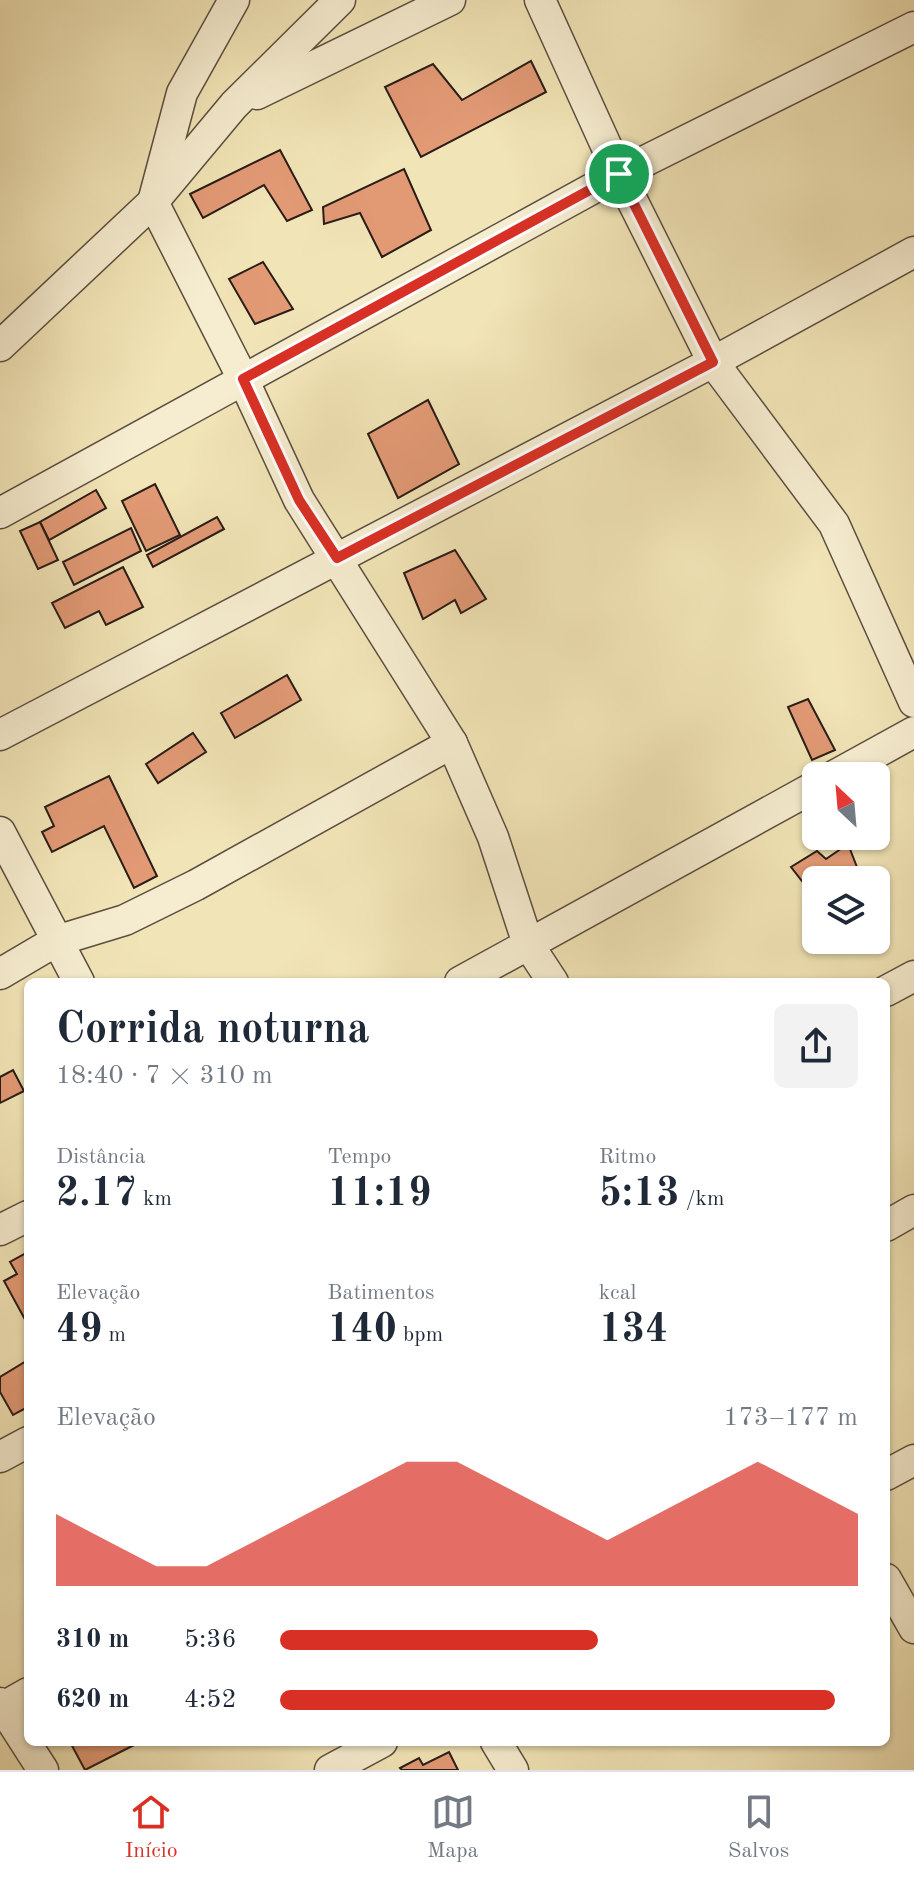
<!DOCTYPE html>
<html lang="pt">
<meta charset="utf-8">
<style>
:root{--surface:#fff;--page:#f2f2f3;--text:#1f2937;--muted:#747a83;--line:#e0e1e3;--accent:#d93025}
body{margin:0;font-family:"Old Standard TT",serif;background:var(--page);color:var(--text);height:100vh;display:flex;flex-direction:column;font-size:30px;white-space:nowrap}
*{box-sizing:border-box;margin:0}
p{font-size:26px;color:var(--muted)}
.icon{flex:none;width:44px;height:44px;fill:none;stroke:currentColor;stroke-width:2;stroke-linecap:round;stroke-linejoin:round}
.map{position:relative;flex:1;overflow:hidden}
.sheet{position:absolute;left:24px;top:978px;width:866px;height:768px;display:flex;flex-direction:column;background:var(--surface);border-radius:12px;box-shadow:0 2px 6px #0004}
.sheet>*{flex:none}
.needle{width:52px;rotate:334deg}
.buttons{position:absolute;left:802px;top:762px;display:grid;gap:16px}
.buttons a{display:grid;place-items:center;width:88px;height:88px;border-radius:12px;background:var(--surface);box-shadow:0 2px 6px #0004;font-size:40px}
.pin{position:absolute;display:grid;place-items:center;width:68px;height:68px;color:#fff;margin:-34px;border:4px solid #fff;border-radius:50%;box-shadow:0 2px 8px #0007}
.round{display:grid;place-items:center;flex:none;width:84px;height:84px;border-radius:12px;background:var(--page)}
.summary{display:flex;align-items:center;justify-content:space-between;height:136px;padding:0 32px}
h1{font-size:44px;font-weight:700;line-height:60px}
.stats{display:grid;grid-template-columns:repeat(3,1fr);gap:12px;height:136px;padding:8px 32px}
.stats div{display:grid;align-content:center}
.stats b{font-size:40px;font-weight:700}
.stats small{font-size:22px;font-weight:400}
.stats p{font-size:22px}
.chart{height:224px;padding:16px 32px}
.chart p{display:flex;justify-content:space-between}
.chart svg{width:100%;height:144px;margin-top:8px;fill:var(--accent);opacity:.7}
ul{padding:0 32px;list-style:none;font-size:26px}
li{display:grid;grid-template-columns:128px 96px 1fr;align-items:center;height:60px}
li i{height:20px;border-radius:10px;background:var(--accent)}
.tabs{display:flex;justify-content:space-around;align-items:center;height:112px;border-top:2px solid var(--line);background:var(--surface);font-size:22px;color:var(--muted)}
.tabs a{display:grid;justify-items:center;gap:4px}
.tabs .on{color:var(--accent)}
.map>svg:first-child{display:block}
.building{fill:#e29a75;stroke:#291c18;stroke-width:2}
.lines{fill:none;stroke-linecap:round;stroke-linejoin:round}
.street-casing{stroke:#5b4e40;stroke-width:33}
.street{stroke:#f6edd0;stroke-width:30}
.route-casing{stroke:#fff;stroke-width:16}
.route{stroke:#d93025;stroke-width:10}
</style>
<div class="map">
<svg width="914" height="1770" viewBox="0 0 914 1770">
<rect width="100%" height="100%" fill="#f1e4b6"/>
<filter id="stains"><feTurbulence type="fractalNoise" baseFrequency=".0025" numOctaves="4"/><feColorMatrix values="0 0 0 0 .2 0 0 0 0 .09 0 0 0 0 .02 0 0 0 .5 -.17"/></filter>
<radialGradient id="worn" r=".72"><stop offset=".6" stop-color="#630" stop-opacity="0"/><stop offset="1" stop-color="#630" stop-opacity=".3"/></radialGradient>
<!-- building -->
<g class="building">
<polygon points="531,61 546,92 421,157 385,87 433,64 462,100"/>
<polygon points="280,150 312,210 287,221 264,185 203,218 190,194"/>
<polygon points="404,169 431,230 382,257 360,213 324,224 323,207"/>
<polygon points="263,262 293,309 255,324 229,279"/>
<polygon points="428,400 459,464 398,498 368,434"/>
<polygon points="155,484 180,535 146,551 122,501"/>
<polygon points="96,490 106,508 49,540 40,522"/>
<polygon points="217,517 224,529 153,567 147,555"/>
<polygon points="40,522 58,560 38,569 20,531"/>
<polygon points="131,528 141,551 74,585 63,562"/>
<polygon points="455,550 486,599 461,613 455,600 423,619 404,573"/>
<polygon points="123,567 143,607 106,625 99,611 65,628 52,603"/>
<polygon points="287,675 301,700 235,738 221,713"/>
<polygon points="808,699 835,750 812,760 788,707"/>
<polygon points="193,733 206,752 158,783 146,764"/>
<polygon points="109,776 157,876 134,888 104,826 52,852 42,832 54,826 45,807"/>
<polygon points="848,844 862,880 816,880 816,899 791,867 817,851 826,859"/>
<polygon points="13,1070 24,1091 0,1103 0,1077"/>
<polygon points="28,1252 28,1325 4,1281 17,1274 10,1262"/>
<polygon points="28,1360 28,1407 13,1415 0,1392 0,1377"/>
<polygon points="70,1742 140,1742 85,1770"/>
<polygon points="449,1752 458,1770 402,1770 400,1768 419,1758 423,1765"/>
</g>
<g class="lines">
<defs>
<g id="street">
<polyline points="234,0 182,93 153,202 243,379 299,500 452,743 493,837 528,944 553,982"/>
<polyline points="540,0 619,174 713,362 834,524 914,702"/>
<polyline points="257,94 450,0"/>
<polyline points="0,346 153,202 234,105 340,0"/>
<polyline points="0,513 619,174 914,27"/>
<polyline points="0,735 713,362 914,252"/>
<polyline points="834,776 914,732"/>
<polyline points="0,832 79,982"/>
<polyline points="0,974 56,941 125,920 196,885 452,743"/>
<polyline points="460,982 816,786"/>
<polyline points="886,991 914,976"/>
<polyline points="886,1226 914,1210"/>
<polyline points="0,1230 28,1216"/>
<polyline points="0,1457 28,1442"/>
<polyline points="886,1475 914,1460"/>
<polyline points="886,1579 914,1628"/>
<polyline points="0,1703 43,1770"/>
<polyline points="0,1709 28,1693"/>
<polyline points="496,1742 513,1770"/>
<polyline points="330,1770 382,1742"/>
</g>
</defs>
<!-- street casing -->
<use href="#street" class="street-casing"/>
<!-- street -->
<use href="#street" class="street"/>
</g>
<g class="lines">
<defs>
<polygon id="route" points="619,174 713,362 337,558 299,500 243,379"/>
</defs>
<!-- route casing -->
<use href="#route" class="route-casing"/>
<!-- route -->
<use href="#route" class="route"/>
</g>
<rect width="100%" height="100%" filter="url(#stains)"/>
<rect width="100%" height="100%" fill="url(#worn)"/>
</svg>
<div class="buttons">
<a><svg class="needle" viewBox="-14 -14 28 28"><path d="M0-13l5 13h-10z" fill="#e53935"/><path d="M0 13l5-13h-10z" fill="#747a83"/></svg></a>
<a><svg class="icon" aria-label="layers" viewBox="0 0 24 24"><path d="M12 4l9 5-9 5-9-5zM3 14l9 5 9-5"/></svg></a>
</div>
<div class="pin" style="left:619px;top:174px;background:#1e9e55"><svg class="icon" aria-label="arrive" viewBox="0 0 24 24"><path d="M6 21V4h12l-3 4 3 4H6"/></svg></div>
<section class="sheet">
<div class="summary"><div><h1>Corrida noturna</h1><p>18:40 · 7 × 310 m</p></div><a class="round"><svg class="icon" aria-label="share" viewBox="0 0 24 24"><path d="M12 15V3M7 8l5-5 5 5M5 13v7h14v-7"/></svg></a></div>
<div class="stats">
<div><p>Distância</p><b>2.17<small> km</small></b></div>
<div><p>Tempo</p><b>11:19</b></div>
<div><p>Ritmo</p><b>5:13<small> /km</small></b></div>
</div>
<div class="stats">
<div><p>Elevação</p><b>49<small> m</small></b></div>
<div><p>Batimentos</p><b>140<small> bpm</small></b></div>
<div><p>kcal</p><b>134</b></div>
</div>
<div class="chart"><p><span>Elevação</span>173–177 m</p>
<svg viewBox="0 0 160 44" preserveAspectRatio="none"><path d="M0 44V22L10 30L20 38L30 38L40 30L50 22L60 14L70 6L80 6L90 14L100 22L110 30L120 22L130 14L140 6L150 14L160 22V44z"/></svg>
</div>
<ul>
<li><b>310 m</b>5:36<i style="width:55%"></i></li>
<li><b>620 m</b>4:52<i style="width:96%"></i></li>
</ul>
</section>
</div>
<nav class="tabs">
<a class="on"><svg class="icon" aria-label="home" viewBox="0 0 24 24"><path d="M3 11l9-7 9 7M6 9v11h12V9"/></svg>Início</a>
<a><svg class="icon" aria-label="map" viewBox="0 0 24 24"><path d="M3 6l6-2 6 2 6-2v14l-6 2-6-2-6 2zM9 4v14M15 6v14"/></svg>Mapa</a>
<a><svg class="icon" aria-label="saved" viewBox="0 0 24 24"><path d="M7 4h10v16l-5-4-5 4z"/></svg>Salvos</a>
</nav>
